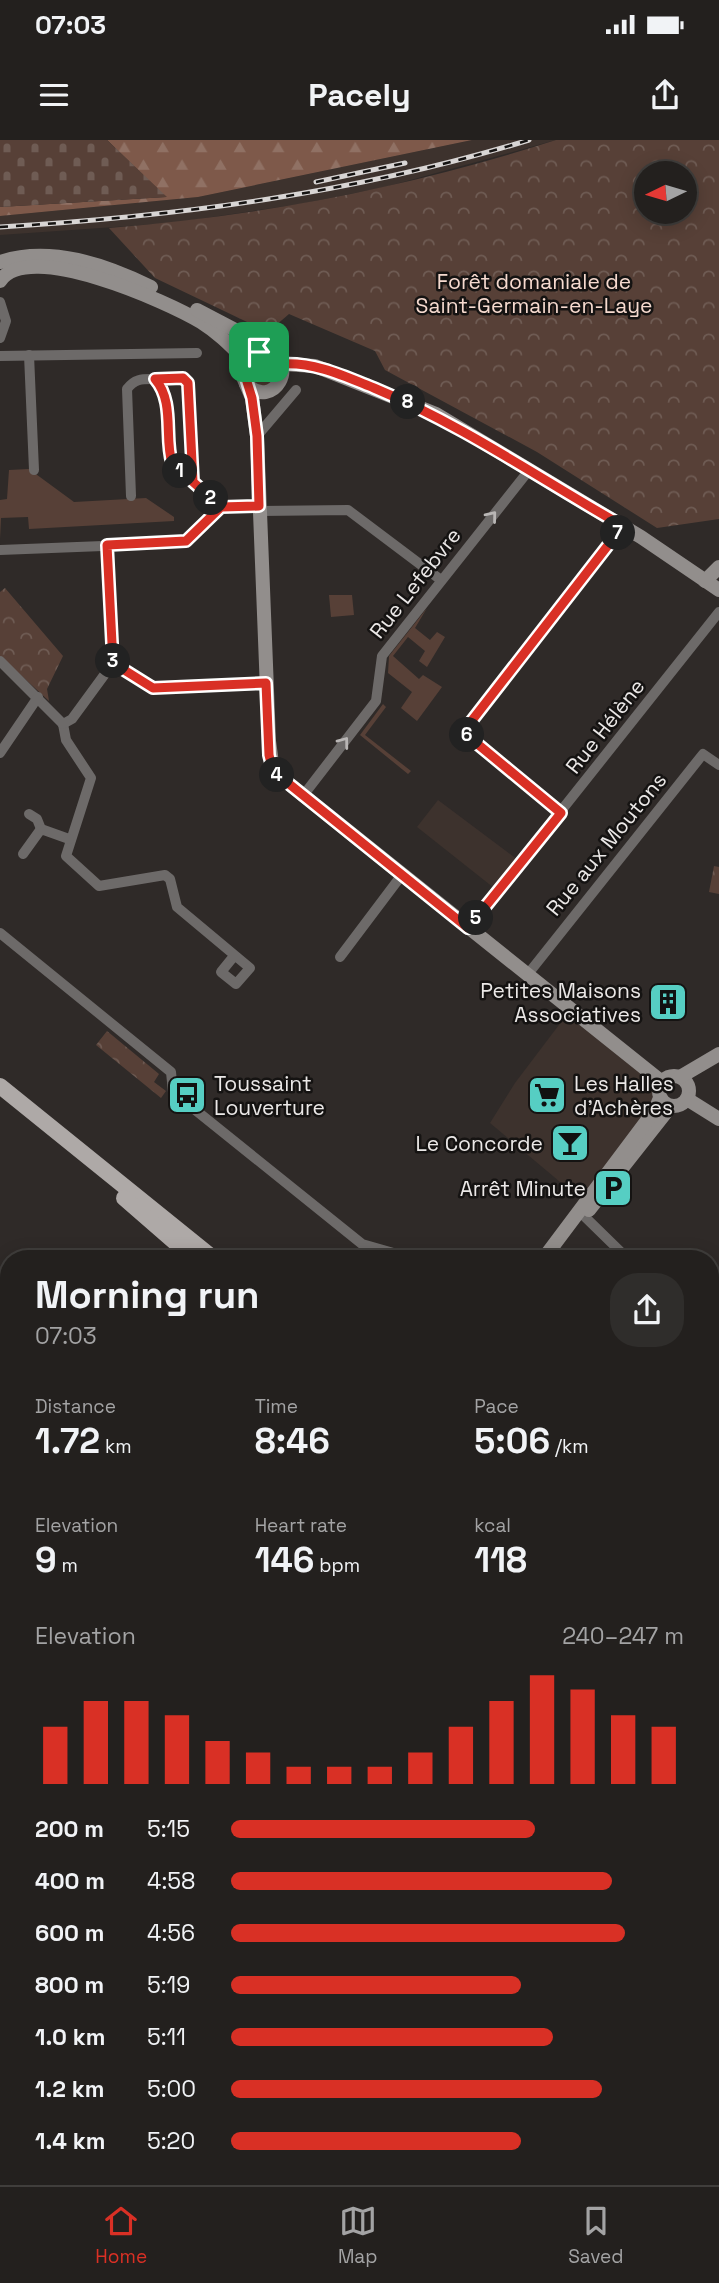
<!DOCTYPE html>
<meta charset="utf-8">
<style>
:root{--surface:#23201e;--page:#2f2d2b;--text:#f1f3f6;--muted:#a3a3a4;--line:#403e3c;--accent:#d93025}
body{margin:0;font-family:"Space Grotesk",sans-serif;background:var(--page);color:var(--text);height:100vh;display:flex;flex-direction:column;font-size:26px;white-space:nowrap}
*{box-sizing:border-box;margin:0}
p{font-size:23px;color:var(--muted)}
.icon{flex:none;width:38px;height:38px;fill:none;stroke:currentColor;stroke-width:2;stroke-linecap:round;stroke-linejoin:round}
.map{position:relative;flex:1;overflow:hidden}
.details{position:absolute;left:0px;top:1110px;width:719px;height:936px;display:flex;flex-direction:column;background:var(--surface);border-radius:28px 28px 0 0;box-shadow:0 4px 18px #0003,0 0 0 2px var(--line)}
.details>*{flex:none}
.needle{width:46px;rotate:265deg}
.buttons{position:absolute;left:634px;top:21px;display:grid;gap:14px}
.buttons a{display:grid;place-items:center;width:63px;height:63px;border-radius:50%;background:var(--surface);box-shadow:0 4px 18px #0003,0 0 0 2px var(--line);font-size:35px}
.pin{position:absolute;display:grid;place-items:center;width:60px;height:60px;color:#fff;margin:-30px;border-radius:14px;box-shadow:0 4px 10px #0006}
.km{position:absolute;width:35px;height:35px;margin:-18px;border-radius:50%;background:#222;color:#fff;font-size:19px;line-height:35px;text-align:center}
.round{display:grid;place-items:center;flex:none;width:74px;height:74px;border-radius:28px;background:var(--page)}
.overview{display:flex;align-items:center;justify-content:space-between;height:119px;padding:0 35px}
h1{font-size:38px;font-weight:800;line-height:52px}
.figures{display:grid;grid-template-columns:repeat(3,1fr);gap:10px;height:119px;padding:7px 35px}
.figures div{display:grid;align-content:center}
.figures b{font-size:35px;font-weight:800}
.figures small{font-size:19px;font-weight:400}
.figures p{font-size:19px}
.chart{height:196px;padding:14px 35px}
.chart p{display:flex;justify-content:space-between}
.chart svg{width:100%;height:126px;margin-top:7px;stroke:var(--accent);stroke-width:6}
ul{padding:0 35px;list-style:none;font-size:23px}
li{display:grid;grid-template-columns:112px 84px 1fr;align-items:center;height:52px}
li i{height:18px;border-radius:9px;background:var(--accent)}
.status{display:flex;justify-content:space-between;align-items:center;height:49px;padding:0 35px;background:var(--surface);direction:ltr}
.status svg{height:19px;fill:currentColor}
header{display:flex;justify-content:space-between;align-items:center;height:91px;padding:0 35px;background:var(--surface);font-size:32px;font-weight:800}
.menu{display:flex;justify-content:space-around;align-items:center;height:98px;border-top:2px solid var(--line);background:var(--surface);font-size:19px;color:var(--muted)}
.menu a{display:grid;justify-items:center;gap:4px}
.menu .on{color:var(--accent)}
.map>svg:first-child{display:block}
.built{fill:#3d322d}
.green{fill:#574037}
.forest{fill:url(#forest-firs)}
.cemetery{fill:url(#cemetery-stones)}
.park{fill:url(#park-crowns);fill-rule:evenodd}
.lines{fill:none;stroke-linecap:round;stroke-linejoin:round}
.street{stroke:#6d6a69;stroke-width:10}
.secondary{stroke:#928e8c;stroke-width:14}
.primary{stroke:#aea9a7;stroke-width:16}
.rail-casing{stroke:#d8d5d4;stroke-width:5}
.rail{stroke:#151312;stroke-width:2.5;stroke-dasharray:8;stroke-linecap:butt}
.oneway{stroke:#b9b6b5}
.route-casing{stroke:#fff;stroke-width:14}
.route{stroke:#d93025;stroke-width:9}
.labels{text-anchor:middle;dominant-baseline:central;stroke-width:5;stroke-linejoin:round;paint-order:stroke}
.park-label{font-size:21px;fill:#f6dacf;stroke:#151312}
.street-label{font-size:21px;fill:#ebe8e7;stroke:#151312}
.poi-label{font-size:21px;fill:#ebe8e7;stroke:#151312;text-anchor:end}
</style>
<div class="status"><b>07:03</b><svg viewBox="0 0 49 12"><path d="M0 12V9h3v3zM5 12V6h3v6zM10 12V3h3v9zM15 12V0h3v12zM26 1h20v11H26zM47 4h2v5h-2z"/></svg></div>
<header><svg class="icon" aria-label="menu" viewBox="0 0 24 24"><path d="M4 6h16M4 12h16M4 18h16"/></svg>Pacely<svg class="icon" aria-label="share" viewBox="0 0 24 24"><path d="M12 15V3M7 8l5-5 5 5M5 13v7h14v-7"/></svg></header>
<div class="map">
<svg width="719" height="2045" viewBox="0 0 719 2045">
<defs>
<pattern id="forest-firs" width="22" height="20" patternUnits="userSpaceOnUse" patternTransform="scale(1.75)"><rect width="22" height="20" fill="#7e594a"/><path d="M5 1l3.5 6h-7zM16 11l3.5 6h-7z" fill="#907164"/></pattern>
<pattern id="cemetery-stones" width="16" height="16" patternUnits="userSpaceOnUse" patternTransform="scale(1.75)"><rect width="16" height="16" fill="#574037"/><path d="M2 7V4a2 2 0 0 1 4 0v3zM10 15v-3a2 2 0 0 1 4 0v3z" fill="#6f5c54"/></pattern>
<pattern id="park-crowns" width="20" height="18" patternUnits="userSpaceOnUse" patternTransform="scale(1.75)"><rect width="20" height="18" fill="#574037"/><path d="M2 6a3 3 0 1 1 6 0M12 15a3 3 0 1 1 6 0" fill="none" stroke="#6f5c54"/></pattern>
</defs>
<rect width="100%" height="100%" fill="#2f2a28"/>
<!-- built -->
<g class="built">
<polygon points="472,0 556,0 385,47 300,64 172,83 0,95 0,76 198,57"/>
<polygon points="438,660 518,720 494,748 417,687"/>
<polygon points="571,869 662,942 664,962 591,1068 490,983 515,943"/>
<polygon points="719,1127 719,1183 711,1178 710,1142"/>
</g>
<!-- green -->
<g class="green">
<circle cx="263" cy="233" r="13"/>
<polygon points="29,329 74,362 146,358 174,377 174,381 29,389 28,377 1,378 0,399 0,360 7,359 9,330"/>
<polygon points="329,455 352,455 354,475 331,477"/>
<polygon points="427,468 415,488 430,500 437,492 445,497 427,527 419,521 425,511 408,497 393,516 419,539 423,535 442,547 417,581 401,568 412,552 388,533 389,516"/>
<polygon points="383,564 386,567 365,595 411,631 408,634 360,595"/>
<polygon points="715,1192 719,1194 719,1461 711,1457 710,1203"/>
<polygon points="299,2037 489,2037 487,2045 294,2045"/>
</g>
<!-- forest -->
<polygon class="forest" points="107,0 472,0 198,57 0,76 0,67 166,57"/>
<!-- cemetery -->
<polygon class="cemetery" points="0,0 107,0 167,57 0,67"/>
<!-- park -->
<g class="park">
<path d="M556 0H719V379L657 388 537 312 385 230 375 211 289 174 268 192 155 138 109 88C261 76 411 47 556 0ZM684 33V72H646V33Z"/>
<polygon points="5,448 63,516 47,549 49,561 0,516 0,452"/>
<polygon points="714,726 719,727 719,754 709,752"/>
<polygon points="107,891 159,934 154,942 166,951 161,958 96,905"/>
</g>
<g class="lines">
<!-- street -->
<g class="street">
<polyline points="0,162 6,181 0,198"/>
<polyline points="29,215 34,330"/>
<polyline points="0,216 197,213"/>
<polyline points="257,296 296,250"/>
<path d="M193 343 188 243 183 238 155 239C175 262 164 297 172 323L221 367"/>
<path d="M131 356 127 249C135 238 143 239 155 239"/>
<polyline points="260,371 348,370 441,440"/>
<polyline points="107,405 113,523"/>
<polyline points="0,410 180,403 186,401 221,367 259,366"/>
<polyline points="0,521 63,584"/>
<polyline points="113,523 153,548 266,543"/>
<polyline points="63,584 66,600 91,638 66,716 99,746 165,735 170,739 177,767 250,828 236,844 221,832 234,816"/>
<polyline points="63,584 72,579 113,523"/>
<polyline points="0,613 38,557"/>
<polyline points="302,657 376,561 382,516 530,329"/>
<polyline points="561,673 463,592 623,386"/>
<polyline points="29,674 37,679 41,689"/>
<polyline points="23,714 41,689 69,699"/>
<polyline points="468,788 719,472"/>
<polyline points="0,793 171,932 173,952 362,1104 411,1118"/>
<polyline points="340,817 401,736"/>
<polyline points="528,834 703,614 719,625"/>
<polyline points="583,1075 627,1118"/>
<polyline points="0,1150 9,1149"/>
<polyline points="710,1187 719,1192"/>
<polyline points="710,1722 719,1725"/>
<polyline points="710,1923 719,1926"/>
<polyline points="710,2020 719,1998"/>
<polyline points="56,2037 89,2045"/>
<polyline points="692,2037 704,2045"/>
<polyline points="294,2045 299,2037"/>
</g>
<!-- secondary -->
<g class="secondary">
<path d="M0 122C50 105 106 125 151 147"/>
<path d="M0 141C28 99 168 162 201 182 217 192 229 204 242 217L243 237 252 258 257 296 269 601 273 631 662 942"/>
<polyline points="197,170 239,192 259,212"/>
<polyline points="282,224 315,226 436,274 641,397 719,450"/>
<path d="M246 244C273 272 302 221 264 212L251 216"/>
<polyline points="705,441 719,427"/>
<circle cx="674" cy="951" r="15"/>
<polyline points="680,937 719,914"/>
<polyline points="687,959 719,979"/>
<polyline points="589,1070 671,966"/>
<polyline points="544,1118 655,970 660,958"/>
</g>
<!-- primary -->
<g class="primary">
<polyline points="0,946 213,1118"/>
<polyline points="124,1058 193,1118"/>
<polyline points="710,1473 719,1477"/>
</g>
<defs>
<g id="rail">
<polyline points="316,42 405,23"/>
<path d="M0 87C180 76 356 53 529 0"/>
</g>
</defs>
<!-- rail casing -->
<use href="#rail" class="rail-casing"/>
<!-- rail -->
<use href="#rail" class="rail"/>
</g>
<!-- one-way arrows -->
<defs><path id="oneway-chevron" d="M-2-3.5L2.5 0L-2 3.5" fill="none" stroke-width="1.6" stroke-linecap="round" stroke-linejoin="round" transform="scale(1.75)"/></defs>
<g class="oneway">
<use href="#oneway-chevron" transform="translate(492 376) rotate(-51)"/>
<use href="#oneway-chevron" transform="translate(344 602) rotate(-53)"/>
</g>
<g class="lines">
<defs>
<path id="route" d="M259 212 252 215 243 229 252 258 257 296 259 366 221 367 172 323C164 297 175 262 155 239L183 238 188 243 193 342 221 367 186 401 107 405 113 523 153 548 266 543 269 615 273 631 468 788 561 673 463 592 623 386C540 339 463 285 374 248 344 236 315 222 282 224L269 213 259 212"/>
</defs>
<!-- route casing -->
<use href="#route" class="route-casing"/>
<!-- route -->
<use href="#route" class="route"/>
</g>
<!-- icons -->
<defs>
<symbol id="building-square" viewBox="-11 -11 22 22"><rect x="-9" y="-9" width="18" height="18" rx="4" fill="#56cec3" stroke="#151312"/><path d="M-4-6H4V6H1V3H-1V6H-4ZM-2.5-4.3h1.7v1.8h-1.7ZM.8-4.3h1.7v1.8H.8ZM-2.5-1h1.7V.8h-1.7ZM.8-1h1.7V.8H.8Z" fill="#111"/></symbol>
<symbol id="bus-square" viewBox="-11 -11 22 22"><rect x="-9" y="-9" width="18" height="18" rx="4" fill="#56cec3" stroke="#151312"/><path d="M-5-6H5V4H4V6H2V4H-2V6H-4V4H-5ZM-3.5-4V0h7V-4ZM-3.5 1.2v1.5H-2V1.2ZM2 1.2v1.5H3.5V1.2Z" fill="#111"/></symbol>
<symbol id="supermarket-square" viewBox="-11 -11 22 22"><rect x="-9" y="-9" width="18" height="18" rx="4" fill="#56cec3" stroke="#151312"/><path d="M-6-5.5h2.5l.6 2H6L4.5 2H-2.5L-4.4-4H-6ZM-1.5 3.2a1.3 1.3 0 1 0 .1 0ZM3 3.2a1.3 1.3 0 1 0 .1 0Z" fill="#111"/></symbol>
<symbol id="bar-square" viewBox="-11 -11 22 22"><rect x="-9" y="-9" width="18" height="18" rx="4" fill="#56cec3" stroke="#151312"/><path d="M-6-5H6L.8 .8V4.5H3.5V6h-7V4.5H-.8V.8Z" fill="#111"/></symbol>
<symbol id="parking-square" viewBox="-11 -11 22 22"><rect x="-9" y="-9" width="18" height="18" rx="4" fill="#56cec3" stroke="#151312"/><path d="M-3.5-5.5H1a3.5 3.5 0 0 1 0 7H-1V5.5H-3.5ZM-1-3.4V-.6H.8a1.4 1.4 0 0 0 0-2.8Z" fill="#111"/></symbol>
</defs>
<g fill-rule="evenodd">
<use href="#building-square" x="646" y="840" width="44" height="44"/>
<use href="#bus-square" x="165" y="933" width="44" height="44"/>
<use href="#supermarket-square" x="525" y="933" width="44" height="44"/>
<use href="#bar-square" x="548" y="981" width="44" height="44"/>
<use href="#parking-square" x="591" y="1026" width="44" height="44"/>
</g>
<g class="labels">
<!-- park labels -->
<g class="park-label">
<text x="534" y="141">Forêt domaniale de<tspan x="534" dy="24">Saint-Germain-en-Laye</tspan></text>
</g>
<!-- street labels -->
<g class="street-label">
<text transform="translate(415 443) rotate(-52)">Rue Lefebvre</text>
<text transform="translate(605 586) rotate(-52)">Rue Hélène</text>
<text transform="translate(606 704) rotate(-51)">Rue aux Moutons</text>
</g>
<!-- poi labels -->
<g class="poi-label">
<text x="641" y="850">Petites Maisons<tspan x="641" dy="24">Associatives</tspan></text>
<text x="214" y="943" text-anchor="start">Toussaint<tspan x="214" dy="24">Louverture</tspan></text>
<text x="574" y="943" text-anchor="start">Les Halles<tspan x="574" dy="24">d'Achères</tspan></text>
<text x="543" y="1003">Le Concorde</text>
<text x="586" y="1048">Arrêt Minute</text>
</g>
</g>
</svg>
<div class="buttons">
<a><svg class="needle" viewBox="-14 -14 28 28"><path d="M0-13l5 13h-10z" fill="#e53935"/><path d="M0 13l5-13h-10z" fill="#a3a3a4"/></svg></a>
</div>
<div class="pin" style="left:259px;top:212px;background:#1e9e55"><svg class="icon" aria-label="arrive" viewBox="0 0 24 24"><path d="M6 21V4h12l-3 4 3 4H6"/></svg></div>
<b class="km" style="left:180px;top:331px">1</b>
<b class="km" style="left:211px;top:358px">2</b>
<b class="km" style="left:113px;top:521px">3</b>
<b class="km" style="left:277px;top:635px">4</b>
<b class="km" style="left:476px;top:778px">5</b>
<b class="km" style="left:467px;top:595px">6</b>
<b class="km" style="left:618px;top:393px">7</b>
<b class="km" style="left:408px;top:262px">8</b>
<section class="details">
<div class="overview"><div><h1>Morning run</h1><p>07:03</p></div><a class="round"><svg class="icon" aria-label="share" viewBox="0 0 24 24"><path d="M12 15V3M7 8l5-5 5 5M5 13v7h14v-7"/></svg></a></div>
<div class="figures">
<div><p>Distance</p><b>1.72<small> km</small></b></div>
<div><p>Time</p><b>8:46</b></div>
<div><p>Pace</p><b>5:06<small> /km</small></b></div>
</div>
<div class="figures">
<div><p>Elevation</p><b>9<small> m</small></b></div>
<div><p>Heart rate</p><b>146<small> bpm</small></b></div>
<div><p>kcal</p><b>118</b></div>
</div>
<div class="chart"><p><span>Elevation</span>240–247 m</p>
<svg viewBox="0 0 160 44" preserveAspectRatio="none"><path d="M5 44V24M15 44V15M25 44V15M35 44V20M45 44V29M55 44V33M65 44V38M75 44V38M85 44V38M95 44V33M105 44V24M115 44V15M125 44V6M135 44V11M145 44V20M155 44V24"/></svg>
</div>
<ul>
<li><b>200 m</b>5:15<i style="width:67%"></i></li>
<li><b>400 m</b>4:58<i style="width:84%"></i></li>
<li><b>600 m</b>4:56<i style="width:87%"></i></li>
<li><b>800 m</b>5:19<i style="width:64%"></i></li>
<li><b>1.0 km</b>5:11<i style="width:71%"></i></li>
<li><b>1.2 km</b>5:00<i style="width:82%"></i></li>
<li><b>1.4 km</b>5:20<i style="width:64%"></i></li>
</ul>
</section>
</div>
<nav class="menu">
<a class="on"><svg class="icon" aria-label="home" viewBox="0 0 24 24"><path d="M3 11l9-7 9 7M6 9v11h12V9"/></svg>Home</a>
<a><svg class="icon" aria-label="map" viewBox="0 0 24 24"><path d="M3 6l6-2 6 2 6-2v14l-6 2-6-2-6 2zM9 4v14M15 6v14"/></svg>Map</a>
<a><svg class="icon" aria-label="saved" viewBox="0 0 24 24"><path d="M7 4h10v16l-5-4-5 4z"/></svg>Saved</a>
</nav>
